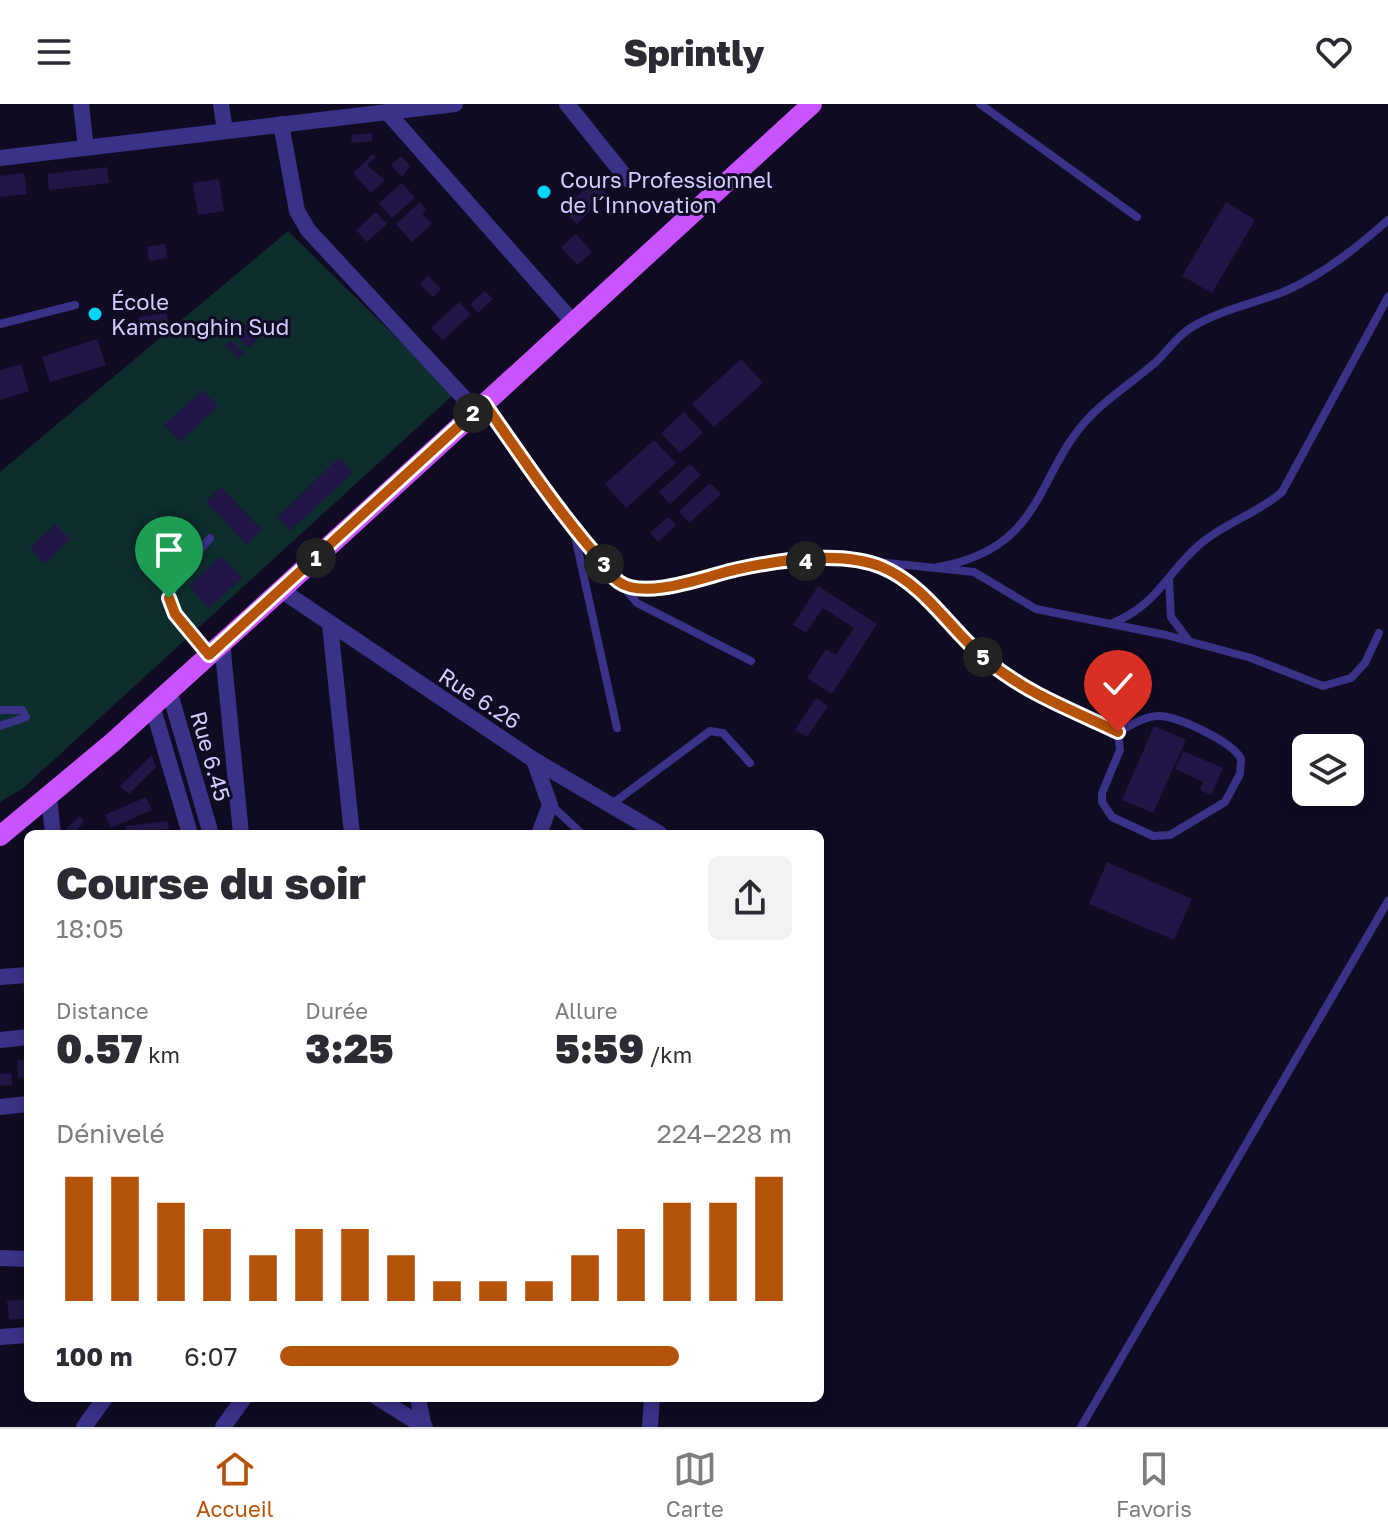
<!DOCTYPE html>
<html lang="fr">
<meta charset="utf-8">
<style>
:root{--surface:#fff;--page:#f2f2f3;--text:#2b2b33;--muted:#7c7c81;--line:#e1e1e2;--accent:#b45309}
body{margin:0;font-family:"Golos Text",sans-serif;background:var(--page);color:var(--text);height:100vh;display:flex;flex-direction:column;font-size:30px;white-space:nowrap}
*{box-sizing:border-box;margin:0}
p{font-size:26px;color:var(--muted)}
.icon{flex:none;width:44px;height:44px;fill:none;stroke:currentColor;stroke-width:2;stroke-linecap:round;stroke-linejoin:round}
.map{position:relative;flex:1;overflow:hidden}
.drawer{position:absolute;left:24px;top:726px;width:800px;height:572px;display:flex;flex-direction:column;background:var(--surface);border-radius:12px;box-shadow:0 4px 12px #0003}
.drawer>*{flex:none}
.tools{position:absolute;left:1292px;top:630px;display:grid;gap:16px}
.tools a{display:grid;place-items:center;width:72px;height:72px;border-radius:12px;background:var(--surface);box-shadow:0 4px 12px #0003;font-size:40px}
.pin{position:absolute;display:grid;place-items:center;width:68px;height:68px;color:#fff;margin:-82px -34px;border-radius:50% 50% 50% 0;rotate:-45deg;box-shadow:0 0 8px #0007}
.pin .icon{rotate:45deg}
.km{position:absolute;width:40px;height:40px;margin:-20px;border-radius:50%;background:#222;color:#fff;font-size:22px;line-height:40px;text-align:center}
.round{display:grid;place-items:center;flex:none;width:84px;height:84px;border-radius:12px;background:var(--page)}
.summary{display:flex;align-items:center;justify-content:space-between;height:136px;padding:0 32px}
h1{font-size:44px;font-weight:800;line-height:60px}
.figures{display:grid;grid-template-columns:repeat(3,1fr);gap:12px;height:136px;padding:8px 32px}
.figures div{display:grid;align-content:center}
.figures b{font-size:40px;font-weight:800}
.figures small{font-size:22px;font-weight:400}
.figures p{font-size:22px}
.chart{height:224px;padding:16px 32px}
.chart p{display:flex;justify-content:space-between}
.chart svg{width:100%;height:144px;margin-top:8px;stroke:var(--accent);stroke-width:6}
ul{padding:0 32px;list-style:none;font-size:26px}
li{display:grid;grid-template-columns:128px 96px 1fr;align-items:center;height:60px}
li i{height:20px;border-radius:10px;background:var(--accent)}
header{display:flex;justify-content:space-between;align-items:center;height:104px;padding:0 32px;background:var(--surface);font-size:36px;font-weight:800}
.dock{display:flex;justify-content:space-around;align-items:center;height:112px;border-top:2px solid var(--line);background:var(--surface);font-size:22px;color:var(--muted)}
.dock a{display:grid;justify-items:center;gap:4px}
.dock .selected{color:var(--accent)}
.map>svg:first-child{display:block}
.green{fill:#0e2d2d}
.building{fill:#211645}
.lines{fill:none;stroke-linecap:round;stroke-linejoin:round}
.lane{stroke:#393286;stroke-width:8}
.street{stroke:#393286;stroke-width:16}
.primary{stroke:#c754ff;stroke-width:20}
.route-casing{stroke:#fff;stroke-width:16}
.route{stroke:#b45309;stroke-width:10}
.poi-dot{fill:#00d4f8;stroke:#100b23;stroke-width:3}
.labels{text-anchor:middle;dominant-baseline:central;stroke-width:6;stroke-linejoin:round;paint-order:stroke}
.poi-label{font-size:22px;fill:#d5cdff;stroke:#100b23;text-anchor:start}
.street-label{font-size:22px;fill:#d5cdff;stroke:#100b23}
</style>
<header><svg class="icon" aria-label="menu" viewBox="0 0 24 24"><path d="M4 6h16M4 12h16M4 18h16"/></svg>Sprintly<svg class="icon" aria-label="heart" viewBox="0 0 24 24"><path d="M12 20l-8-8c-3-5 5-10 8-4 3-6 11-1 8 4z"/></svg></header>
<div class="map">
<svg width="1388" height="1323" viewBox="0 0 1388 1323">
<rect width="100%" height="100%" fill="#100b23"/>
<!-- green -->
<polygon class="green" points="288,127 454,290 22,685 0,698 0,368"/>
<!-- building -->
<g class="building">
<polygon points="372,29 372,37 352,39 351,31"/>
<polygon points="373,50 376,53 367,61 385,76 371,89 353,69"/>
<polygon points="401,52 410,62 402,73 391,61"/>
<polygon points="107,63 109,79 49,86 47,70"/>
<polygon points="24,69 27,90 0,93 0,72"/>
<polygon points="219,75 224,107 198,111 193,79"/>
<polygon points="595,77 607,90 577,120 562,105"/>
<polygon points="402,79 415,94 392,114 379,99"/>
<polygon points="420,98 426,106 422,109 432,120 412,138 396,120"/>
<polygon points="1226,98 1255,116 1212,189 1182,172"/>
<polygon points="376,108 387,120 367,138 356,126"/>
<polygon points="576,130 592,148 577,161 561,143"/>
<polygon points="165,140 167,154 149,157 147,143"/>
<polygon points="428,172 441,185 433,193 420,180"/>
<polygon points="485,187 493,195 478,209 470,200"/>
<polygon points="459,198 471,210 443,236 431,224"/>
<polygon points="167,209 169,224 140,228 139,213"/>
<polygon points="256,213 268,226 248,244 236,231"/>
<polygon points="97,235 106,261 50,278 42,253"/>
<polygon points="231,236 244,249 238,255 225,241"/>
<polygon points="741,255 763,279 714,323 692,300"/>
<polygon points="21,260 29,287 0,296 0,266"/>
<polygon points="202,286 218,302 180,338 164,321"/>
<polygon points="684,308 703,329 680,349 661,329"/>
<polygon points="654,336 676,359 626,404 605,380"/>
<polygon points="339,354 353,369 290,427 277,413"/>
<polygon points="690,360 701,371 670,400 659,388"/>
<polygon points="710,379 721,390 689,419 679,407"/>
<polygon points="221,383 262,426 246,441 206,397"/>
<polygon points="668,413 676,421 658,438 650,429"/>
<polygon points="55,420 70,435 45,460 30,444"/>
<polygon points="170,432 185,448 172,460 156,444"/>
<polygon points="221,452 242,474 209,504 189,482"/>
<polygon points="818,482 877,520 832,590 807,574 826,545 836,551 854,524 823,504 806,529 793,521"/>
<polygon points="816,594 828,602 807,633 795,626"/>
<polygon points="1154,622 1186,636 1153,709 1122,696"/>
<polygon points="1183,647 1223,664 1211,691 1200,686 1203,678 1175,665"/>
<polygon points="152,651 156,663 129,690 120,682"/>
<polygon points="146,693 152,706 111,724 105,711"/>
<polygon points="80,712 84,718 73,730 67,730 67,724"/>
<polygon points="168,717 169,725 126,730 126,722"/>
<polygon points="1107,758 1192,795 1174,836 1089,800"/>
<polygon points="28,883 28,908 25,908 23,884"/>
<polygon points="28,955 28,973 18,974 17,956"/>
<polygon points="11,969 12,981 0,982 0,970"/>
<polygon points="28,1195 28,1214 9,1216 7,1197"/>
</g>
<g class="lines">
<!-- lane -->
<g class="lane">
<polyline points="980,0 1137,113"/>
<polyline points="0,220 75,201"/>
<polyline points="484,300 573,424 637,499 751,557"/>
<polyline points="574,428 617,624"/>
<polyline points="878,458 974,468 1036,505 1166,531 1251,554 1323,582 1351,574 1365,559 1379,529"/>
<path d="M938 463C1052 443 1033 361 1100 303 1118 287 1139 273 1157 257 1168 246 1178 231 1192 223 1220 206 1252 200 1283 188 1321 172 1358 143 1388 116"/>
<polyline points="1169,477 1171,513 1189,537"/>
<path d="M620 479C660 492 698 473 738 465 774 457 816 453 853 456 915 461 945 524 990 560 1028 590 1074 607 1118 628 1130 622 1144 612 1159 612 1178 612 1233 638 1241 655L1240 670 1225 698 1170 731 1153 732 1112 713 1102 698V689L1120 646 1118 628"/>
<path d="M1113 519C1158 500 1165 471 1199 441 1224 419 1257 410 1282 388L1388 193"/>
<path d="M209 550C158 490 161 494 210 434"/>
<polyline points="0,606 22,606 26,613 0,622"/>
<polyline points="612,700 710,627 723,629 750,659"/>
<polyline points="551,701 582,730"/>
<polyline points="1081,1323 1388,797"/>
</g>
<!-- street -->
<g class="street">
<polyline points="81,0 86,44"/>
<polyline points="221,0 225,27"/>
<polyline points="567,0 627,75"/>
<polyline points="388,9 573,218"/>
<polyline points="281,20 297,107 308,126 476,307"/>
<polyline points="0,54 455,0"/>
<polyline points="281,486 534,656 660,730"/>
<polyline points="330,521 352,730"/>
<polyline points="222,538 241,730"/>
<polyline points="169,586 211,730"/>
<polyline points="152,601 190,730"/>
<polyline points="534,656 550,701 539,730"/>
<polyline points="49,693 53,730"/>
<polyline points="0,873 28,871"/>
<polyline points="0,936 28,933"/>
<polyline points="0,1003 28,1000"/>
<polyline points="0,1154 28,1155"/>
<polyline points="0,1233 28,1231"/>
<polyline points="378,1294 425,1323"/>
<polyline points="418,1294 424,1323"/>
<polyline points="84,1323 105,1294"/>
<polyline points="223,1323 244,1294"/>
<polyline points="650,1323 652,1294"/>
</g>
<!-- primary -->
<polyline class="primary" points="0,732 113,638 281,486 812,0"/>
</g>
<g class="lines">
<defs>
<path id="route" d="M169 494 175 510 209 551 484 299C519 349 553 400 592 446 600 456 609 471 619 478 646 497 709 471 738 465 780 456 841 446 882 463 927 482 952 529 990 559 1028 590 1074 607 1118 628"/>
</defs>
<!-- route casing -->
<use href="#route" class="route-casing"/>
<!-- route -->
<use href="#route" class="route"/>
</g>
<!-- markers -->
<g class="poi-dot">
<circle cx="544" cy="88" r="8"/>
<circle cx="95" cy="210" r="8"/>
</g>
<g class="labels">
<!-- poi labels -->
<g class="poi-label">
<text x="560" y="75">Cours Professionnel<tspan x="560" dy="25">de l´Innovation</tspan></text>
<text x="111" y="197">École<tspan x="111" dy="25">Kamsonghin Sud</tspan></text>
</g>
<!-- street labels -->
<g class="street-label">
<text transform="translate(480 594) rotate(33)">Rue 6.26</text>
<text transform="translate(211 652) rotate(74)">Rue 6.45</text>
</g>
</g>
</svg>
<div class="tools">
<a><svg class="icon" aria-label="layers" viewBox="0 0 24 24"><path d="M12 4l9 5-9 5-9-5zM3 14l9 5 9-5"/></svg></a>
</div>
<div class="pin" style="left:169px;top:494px;background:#1e9e55"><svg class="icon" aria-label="arrive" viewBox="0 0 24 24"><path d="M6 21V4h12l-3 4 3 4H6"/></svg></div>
<div class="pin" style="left:1118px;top:628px;background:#d93025"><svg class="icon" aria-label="check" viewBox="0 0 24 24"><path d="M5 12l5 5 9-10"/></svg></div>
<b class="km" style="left:316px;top:454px">1</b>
<b class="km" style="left:473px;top:309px">2</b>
<b class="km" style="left:604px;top:460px">3</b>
<b class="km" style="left:806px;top:457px">4</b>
<b class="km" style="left:983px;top:553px">5</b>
<section class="drawer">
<div class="summary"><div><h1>Course du soir</h1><p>18:05</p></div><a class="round"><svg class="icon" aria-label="share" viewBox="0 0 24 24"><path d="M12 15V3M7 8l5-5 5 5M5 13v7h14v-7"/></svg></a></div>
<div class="figures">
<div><p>Distance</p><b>0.57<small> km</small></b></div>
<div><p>Durée</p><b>3:25</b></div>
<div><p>Allure</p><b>5:59<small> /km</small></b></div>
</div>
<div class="chart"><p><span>Dénivelé</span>224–228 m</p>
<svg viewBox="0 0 160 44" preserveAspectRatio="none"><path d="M5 44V6M15 44V6M25 44V14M35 44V22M45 44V30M55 44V22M65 44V22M75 44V30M85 44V38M95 44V38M105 44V38M115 44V30M125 44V22M135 44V14M145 44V14M155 44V6"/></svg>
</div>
<ul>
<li><b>100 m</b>6:07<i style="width:78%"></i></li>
</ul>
</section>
</div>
<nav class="dock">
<a class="selected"><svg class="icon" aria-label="home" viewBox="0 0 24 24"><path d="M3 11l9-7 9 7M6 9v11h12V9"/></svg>Accueil</a>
<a><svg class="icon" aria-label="map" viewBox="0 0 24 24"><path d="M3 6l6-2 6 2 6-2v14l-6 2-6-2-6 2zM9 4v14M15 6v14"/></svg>Carte</a>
<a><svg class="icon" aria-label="saved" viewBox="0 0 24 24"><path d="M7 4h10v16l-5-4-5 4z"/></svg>Favoris</a>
</nav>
